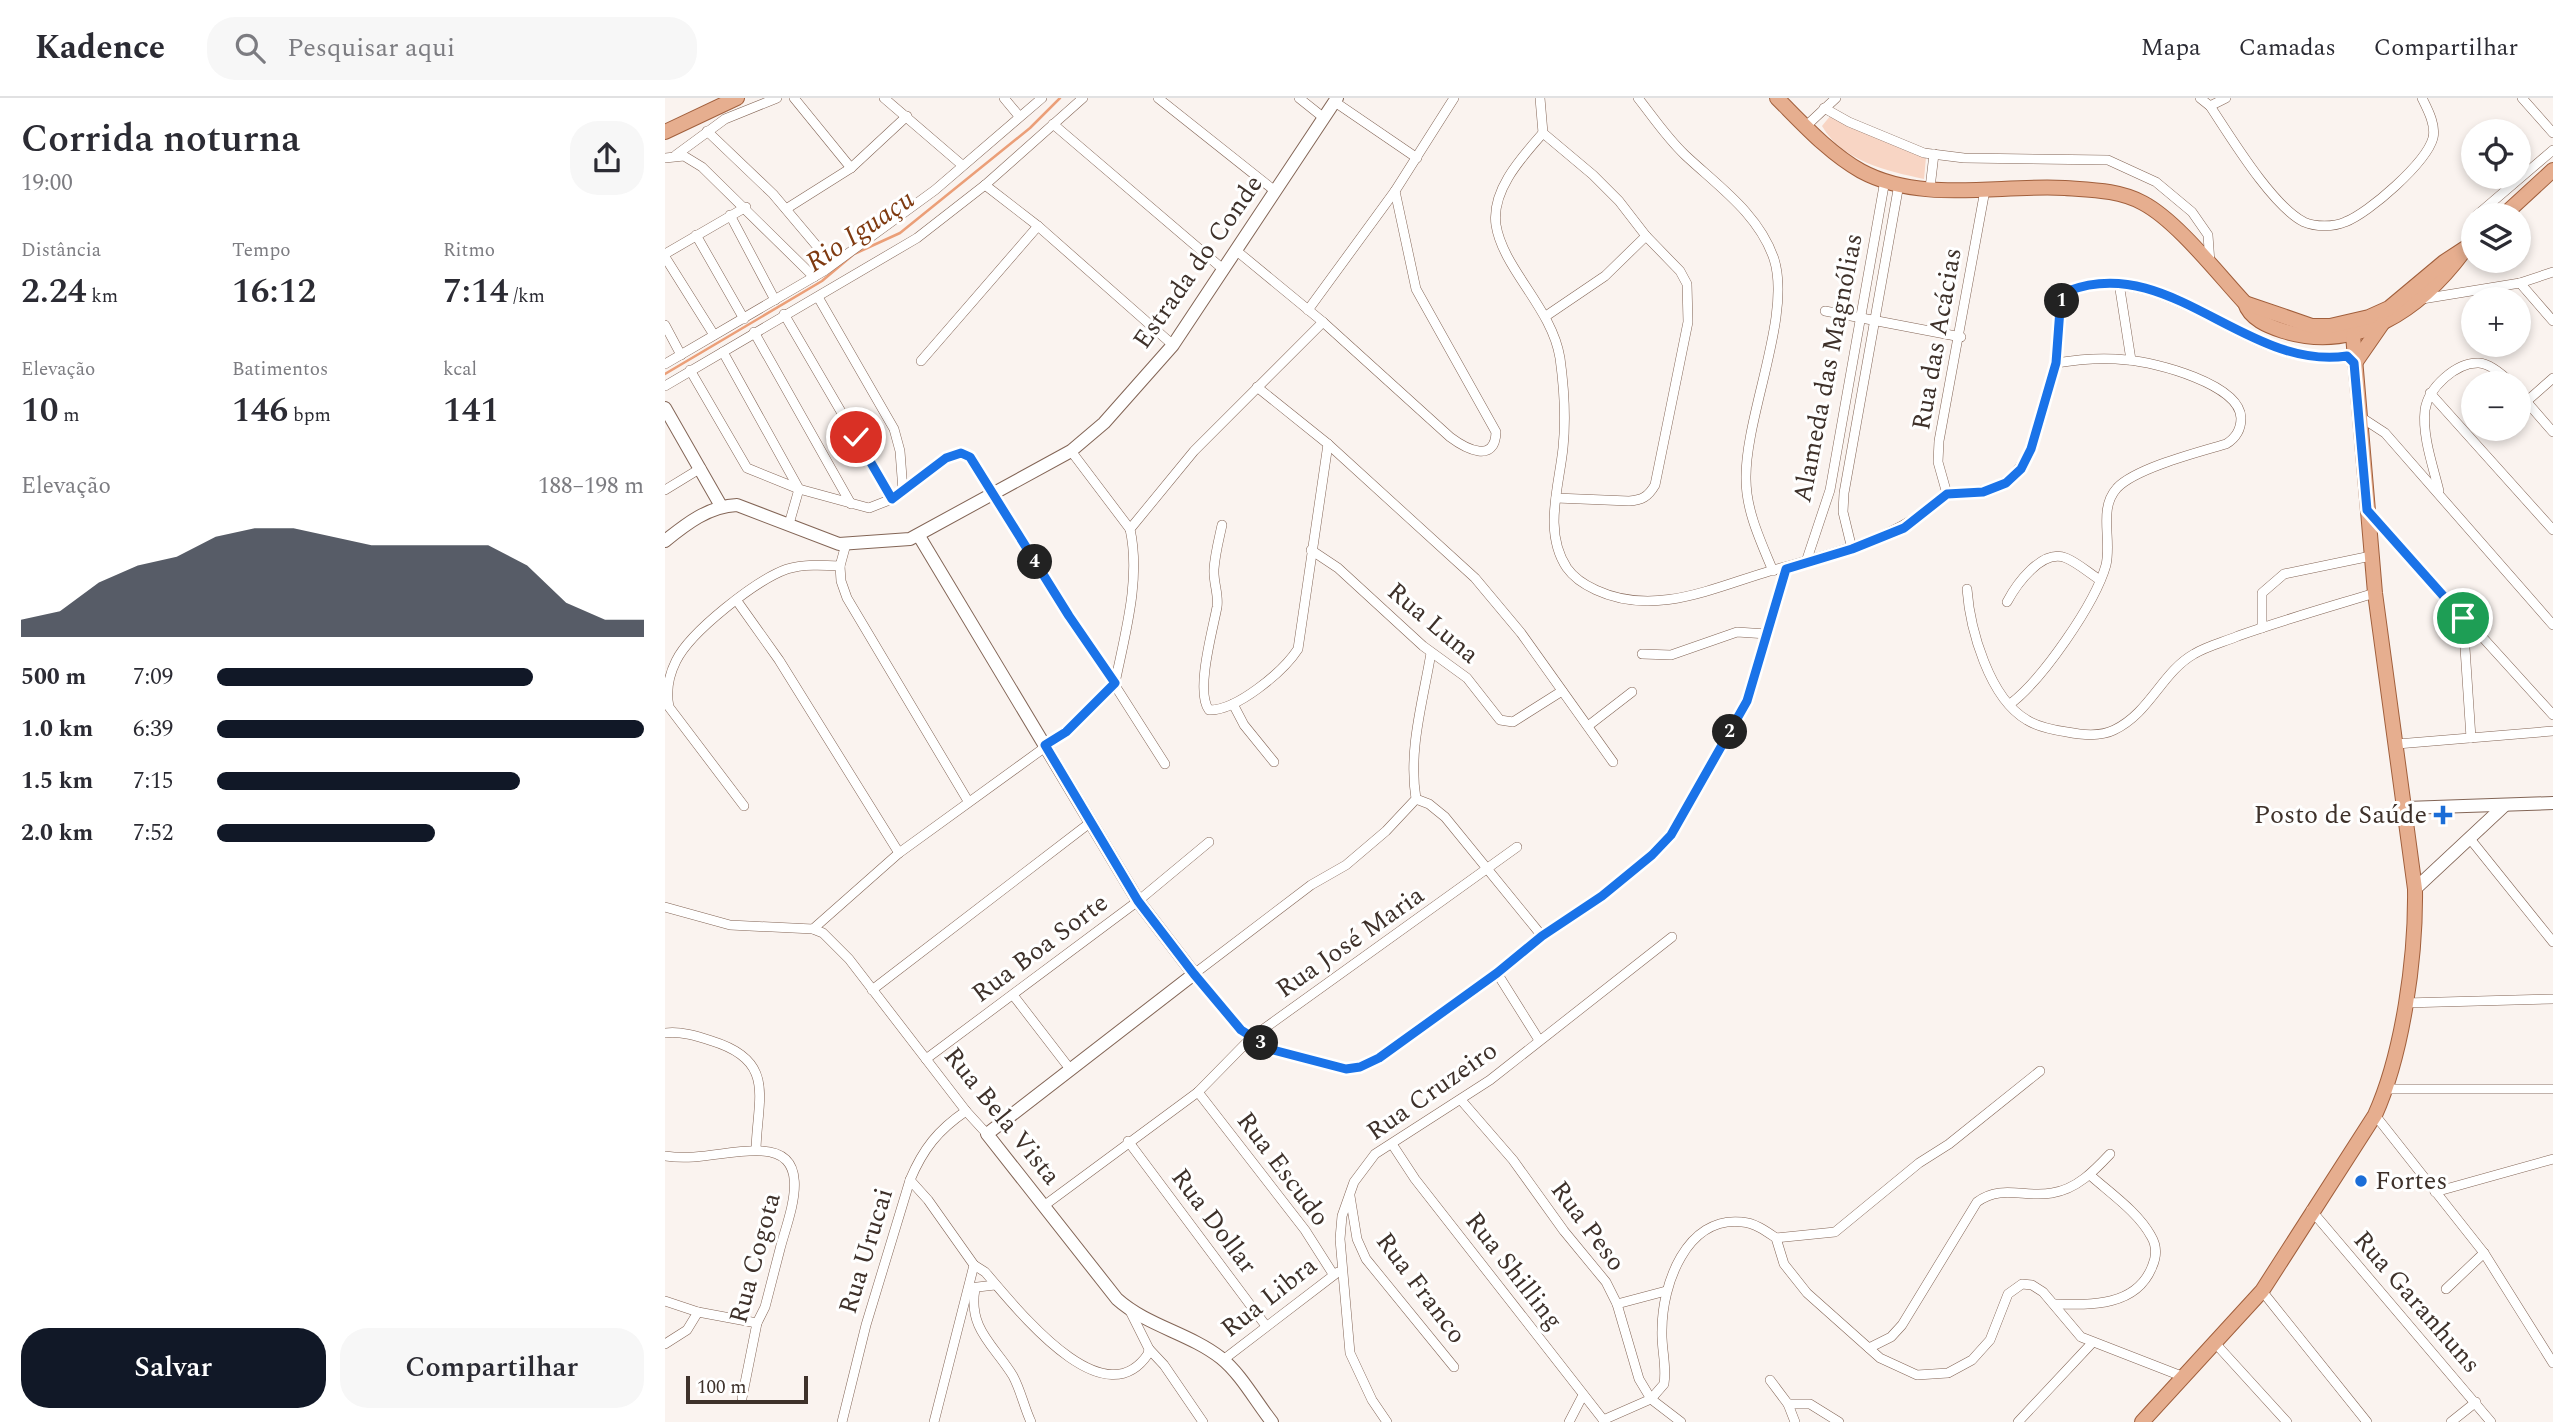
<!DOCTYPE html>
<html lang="pt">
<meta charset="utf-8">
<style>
:root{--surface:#fff;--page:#f7f7f7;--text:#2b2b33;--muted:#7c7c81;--line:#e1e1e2;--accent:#111827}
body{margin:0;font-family:Spectral,serif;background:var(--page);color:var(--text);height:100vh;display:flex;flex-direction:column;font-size:26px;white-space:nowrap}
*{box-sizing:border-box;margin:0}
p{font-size:23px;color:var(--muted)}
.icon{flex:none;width:38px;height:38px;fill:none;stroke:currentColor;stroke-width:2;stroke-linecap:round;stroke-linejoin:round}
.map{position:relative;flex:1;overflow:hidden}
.details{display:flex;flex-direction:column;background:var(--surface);width:665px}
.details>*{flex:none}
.tools{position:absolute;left:1796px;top:21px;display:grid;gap:14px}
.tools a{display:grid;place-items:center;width:70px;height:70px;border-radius:50%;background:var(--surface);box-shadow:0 4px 10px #0003;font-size:35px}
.scale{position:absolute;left:21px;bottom:18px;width:122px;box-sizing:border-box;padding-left:7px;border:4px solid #3e312a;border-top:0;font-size:19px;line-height:24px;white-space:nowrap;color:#3e312a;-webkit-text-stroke:5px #fff;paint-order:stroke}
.pin{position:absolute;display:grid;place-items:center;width:60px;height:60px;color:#fff;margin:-30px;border:4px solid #fff;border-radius:50%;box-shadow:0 2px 7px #0007}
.km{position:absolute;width:35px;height:35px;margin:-18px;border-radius:50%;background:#222;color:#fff;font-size:19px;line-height:35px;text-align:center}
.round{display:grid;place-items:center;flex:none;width:74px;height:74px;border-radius:28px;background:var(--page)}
.overview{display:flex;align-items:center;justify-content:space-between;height:119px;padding:0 21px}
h1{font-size:38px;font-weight:600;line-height:52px}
.stats{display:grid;grid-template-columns:repeat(3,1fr);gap:10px;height:119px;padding:7px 21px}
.stats div{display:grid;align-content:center}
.stats b{font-size:35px;font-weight:600}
.stats small{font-size:19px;font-weight:400}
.stats p{font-size:19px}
.chart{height:196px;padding:14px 21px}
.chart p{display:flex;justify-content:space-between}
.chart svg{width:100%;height:126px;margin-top:7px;fill:var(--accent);opacity:.7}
.action{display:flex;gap:14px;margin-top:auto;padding:14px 21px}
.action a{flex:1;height:80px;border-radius:28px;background:var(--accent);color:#fff;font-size:28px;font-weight:600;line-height:80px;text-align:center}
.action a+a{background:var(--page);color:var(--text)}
ul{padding:0 21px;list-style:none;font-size:23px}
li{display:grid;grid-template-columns:112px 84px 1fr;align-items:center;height:52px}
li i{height:18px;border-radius:9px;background:var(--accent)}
header{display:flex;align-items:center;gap:42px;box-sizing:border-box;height:98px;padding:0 35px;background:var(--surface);border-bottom:2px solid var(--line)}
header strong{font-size:33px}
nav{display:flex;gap:38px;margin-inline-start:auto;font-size:24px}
.search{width:490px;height:63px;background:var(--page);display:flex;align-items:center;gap:18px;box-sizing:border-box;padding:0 24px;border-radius:28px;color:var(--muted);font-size:26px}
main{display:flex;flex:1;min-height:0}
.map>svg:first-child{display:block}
.green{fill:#f8d5c4}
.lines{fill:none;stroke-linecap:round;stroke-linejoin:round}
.stream{stroke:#eb9f78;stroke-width:2.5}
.street-casing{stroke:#836556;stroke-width:10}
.secondary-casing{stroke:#836556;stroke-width:14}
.primary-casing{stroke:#a15f3c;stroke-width:16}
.street{stroke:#fff;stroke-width:9}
.secondary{stroke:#fff;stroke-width:12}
.primary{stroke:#e6ae8f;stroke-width:14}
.route-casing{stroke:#fff;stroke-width:14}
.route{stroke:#1a73e8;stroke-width:9}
.poi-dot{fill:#1b6dd7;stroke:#fff;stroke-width:2.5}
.labels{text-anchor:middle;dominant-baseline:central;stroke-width:6;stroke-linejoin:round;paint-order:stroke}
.street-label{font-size:26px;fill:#3e312a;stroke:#fff}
.poi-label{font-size:26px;fill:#3e312a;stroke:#fff;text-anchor:end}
.water-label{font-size:28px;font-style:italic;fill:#7f3a10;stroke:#fff}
</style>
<header>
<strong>Kadence</strong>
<div class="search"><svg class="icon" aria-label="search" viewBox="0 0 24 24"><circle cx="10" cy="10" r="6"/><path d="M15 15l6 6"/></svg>Pesquisar aqui</div>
<nav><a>Mapa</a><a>Camadas</a><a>Compartilhar</a></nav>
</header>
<main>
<section class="details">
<div class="overview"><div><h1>Corrida noturna</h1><p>19:00</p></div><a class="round"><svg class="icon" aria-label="share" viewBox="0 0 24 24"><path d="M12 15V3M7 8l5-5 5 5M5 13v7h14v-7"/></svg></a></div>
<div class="stats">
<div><p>Distância</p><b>2.24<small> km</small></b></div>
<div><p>Tempo</p><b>16:12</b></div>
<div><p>Ritmo</p><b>7:14<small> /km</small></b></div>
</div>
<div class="stats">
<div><p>Elevação</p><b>10<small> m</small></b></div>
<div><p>Batimentos</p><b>146<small> bpm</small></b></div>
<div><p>kcal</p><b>141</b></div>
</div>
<div class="chart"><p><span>Elevação</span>188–198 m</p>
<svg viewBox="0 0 160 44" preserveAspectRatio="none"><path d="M0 44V38L10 35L20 25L30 19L40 16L50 9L60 6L70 6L80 9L90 12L100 12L110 12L120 12L130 19L140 32L150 38L160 38V44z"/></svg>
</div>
<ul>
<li><b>500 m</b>7:09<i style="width:74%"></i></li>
<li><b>1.0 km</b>6:39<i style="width:100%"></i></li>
<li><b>1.5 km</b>7:15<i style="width:71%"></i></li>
<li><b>2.0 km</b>7:52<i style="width:51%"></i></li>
</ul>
<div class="action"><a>Salvar</a><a>Compartilhar</a></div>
</section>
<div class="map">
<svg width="1888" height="1324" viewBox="0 0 1888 1324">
<rect width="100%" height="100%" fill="#faf3ef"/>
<!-- green -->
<path class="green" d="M1166 17 1261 59 1259 81C1222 73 1177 63 1157 28Z"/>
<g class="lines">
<!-- stream -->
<polyline class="stream" points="0,276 157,183 189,156 235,135 365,30 395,0"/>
<defs>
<g id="street">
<polyline points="129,0 186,70"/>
<polyline points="219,0 297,67"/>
<polyline points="339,0 354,18"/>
<polyline points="493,0 610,93"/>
<polyline points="634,0 659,20"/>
<path d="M875 0 878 35 928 77 954 103 981 138 1015 173 1022 186 1023 224 990 387C983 399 977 402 964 403L891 400"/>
<path d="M973 0C988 19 1002 40 1020 57 1053 88 1094 116 1109 161 1127 217 1080 318 1081 381 1081 413 1096 444 1108 473"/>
<path d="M1535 0 1545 8C1565 38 1607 108 1639 124 1650 129 1669 129 1680 124 1704 115 1761 65 1768 40 1771 27 1763 12 1757 0"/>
<polyline points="1857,0 1888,35"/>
<polyline points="670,4 752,60"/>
<polyline points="1545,8 1561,0"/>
<polyline points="1159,10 1184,24 1259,55 1299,60 1443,62 1491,84 1527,114 1543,137 1545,165"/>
<polyline points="388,26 559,172"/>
<polyline points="1140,29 1171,0"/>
<polyline points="42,33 108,96 167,166"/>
<path d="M878 35C857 59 826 92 831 127 838 171 887 210 895 260 899 289 901 321 898 350 894 389 878 434 902 470 909 480 920 487 931 492 989 519 1048 490 1105 473 1169 455 1232 442 1282 396"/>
<polyline points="11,57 60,21 112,0"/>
<polyline points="0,60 19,58 37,69 149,179"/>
<polyline points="320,87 373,128 508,247"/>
<polyline points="1265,90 1269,56"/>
<polyline points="121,111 186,70 242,18"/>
<polyline points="65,117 110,202"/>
<polyline points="1812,117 1888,52"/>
<polyline points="31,137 79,221"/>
<path d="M573 154 658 224 785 339C801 351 830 366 831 334L751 191 730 93"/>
<polyline points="0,156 81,109"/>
<polyline points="0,159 49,237"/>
<polyline points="1454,185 1466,262"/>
<polyline points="1855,185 1888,223"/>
<polyline points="153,199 229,331 235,353 238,393"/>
<polyline points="1757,201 1855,185 1888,174"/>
<polyline points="643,212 730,93 789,0"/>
<polyline points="1160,213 1296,239"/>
<polyline points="119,216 227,401"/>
<polyline points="881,218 940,178 981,138"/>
<polyline points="0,227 16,257"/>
<polyline points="89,234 186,406"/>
<polyline points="58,254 134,391 124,426"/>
<polyline points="256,263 373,128"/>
<polyline points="0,266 159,173 270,92 377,0"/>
<polyline points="25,272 82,370 134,391 204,410 227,401 281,360 295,355 303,357 500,666"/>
<polyline points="0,288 252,140 320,87 418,0"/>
<polyline points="592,289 663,346 810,480 856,535 948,664"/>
<polyline points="1853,294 1888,334"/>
<polyline points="1765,295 1888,432"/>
<polyline points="1862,303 1888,280"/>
<polyline points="1694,318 1720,335 1888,527"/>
<polyline points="406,353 465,431"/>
<polyline points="0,392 36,370"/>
<path d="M1774 393C1768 368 1757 338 1760 312 1763 290 1791 264 1814 265 1826 266 1838 277 1846 285"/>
<path d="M1282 396C1344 395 1358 378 1375 321 1380 302 1388 283 1391 264 1395 243 1392 221 1397 200 1406 189 1417 188 1431 187 1497 182 1545 225 1604 248 1628 258 1656 262 1682 258"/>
<polyline points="1282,396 1273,364 1274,343 1320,92"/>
<polyline points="1703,413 1888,617"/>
<path d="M557 427C554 441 550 456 549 471 548 484 554 496 552 509 548 531 530 594 544 612 571 613 618 574 633 551L663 346"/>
<polyline points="1187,451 1178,414 1179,395 1234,86"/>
<polyline points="646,452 673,470 758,548 802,580 835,622 848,624 897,593"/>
<polyline points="1141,464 1165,392 1220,82"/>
<polyline points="175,468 176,483 182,500 303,703"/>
<path d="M1302 491C1305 531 1324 600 1362 622 1373 629 1389 632 1402 634 1417 637 1435 639 1449 632 1485 615 1497 574 1529 556 1542 548 1559 544 1573 538 1618 522 1664 509 1710 495"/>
<polyline points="72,503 114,562 234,755"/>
<path d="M1342 504C1351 487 1377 450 1401 460 1413 465 1424 475 1435 482"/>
<polyline points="1798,520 1806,640"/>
<polyline points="1597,530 1597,495 1619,476 1706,458"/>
<path d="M766 555C758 603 743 652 751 701L721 733 681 767 646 787 529 876 576 932 608 952 681 971 696 969 714 960 832 875 877 838 937 798 987 757 1006 737 1082 603 1121 471"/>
<polyline points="977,556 1006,557 1072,534 1102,536"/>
<path d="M450 585C460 536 476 481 465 431L529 353 658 224"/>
<polyline points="568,606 579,627 609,664"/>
<path d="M1345 606C1377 582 1430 506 1441 467 1447 441 1433 411 1452 390 1471 370 1534 354 1561 346 1571 340 1576 332 1576 320 1575 286 1490 264 1462 262 1438 259 1415 261 1391 265"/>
<polyline points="923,628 967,594"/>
<polyline points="1732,646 1888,633"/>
<polyline points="751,701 764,706 780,719 877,838"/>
<path d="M79 708 4 609C1 594 4 577 11 563 25 534 91 482 122 471 138 466 158 467 175 468L181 446"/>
<polyline points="1806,742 1888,844"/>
<polyline points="0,809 65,827 148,831 158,835 184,861 301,1013 322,1036"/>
<polyline points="148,831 234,755 401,634 450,585"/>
<polyline points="832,875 874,942"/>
<polyline points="207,892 426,724"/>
<polyline points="348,897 405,971"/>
<polyline points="1740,905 1888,901"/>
<path d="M0 935C16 933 32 938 47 943 112 963 92 1001 91 1052"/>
<polyline points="261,961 473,803 544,744"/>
<polyline points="1720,991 1888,991"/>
<polyline points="533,994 640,1132 668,1176"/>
<polyline points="796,1002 848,1062 899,1133 941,1184 952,1206 974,1281 986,1301 1016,1324"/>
<polyline points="1710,1017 1819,1155 1888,1265"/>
<polyline points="463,1043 601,1228"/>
<polyline points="727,1046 750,1081 940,1324"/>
<path d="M0 1058C36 1063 66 1051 97 1053 152 1056 122 1122 115 1151 110 1171 105 1190 100 1209L92 1225 77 1300"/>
<polyline points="245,1082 263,1102 309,1167 269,1324"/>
<polyline points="1770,1094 1888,1061"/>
<polyline points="685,1098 692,1141 701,1161 789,1269"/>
<polyline points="380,1107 533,994 586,940 852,749"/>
<polyline points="1646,1112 1826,1324"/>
<polyline points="1111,1140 1170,1134 1254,1065 1284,1046 1375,973"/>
<path d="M309 1167 320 1174C350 1208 438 1323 483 1256L484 1251 464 1211"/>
<polyline points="304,1190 330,1187"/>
<path d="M310 1191C303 1231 329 1247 348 1278 356 1293 359 1309 366 1324"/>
<polyline points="1781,1191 1819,1155"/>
<polyline points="1597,1193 1702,1324"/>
<polyline points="0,1203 33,1214 92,1225"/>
<polyline points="952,1206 1001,1193"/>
<path d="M1389 1206C1425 1207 1471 1209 1487 1169 1492 1158 1492 1148 1486 1138 1473 1114 1445 1095 1425 1077"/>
<polyline points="1550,1245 1622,1324"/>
<polyline points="0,1246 22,1232 33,1214"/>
<path d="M1204 1250 1226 1239 1237 1227 1312 1104C1336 1086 1360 1100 1387 1095 1412 1091 1429 1073 1445 1056"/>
<polyline points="484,1251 499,1267 538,1324"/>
<polyline points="558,1262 673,1174"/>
<polyline points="1105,1282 1123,1306 1130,1324"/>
<polyline points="1123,1306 1145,1306 1174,1324"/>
<path d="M938 1322 986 1301 999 1286C1002 1267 996 1250 997 1232 997 1187 1021 1118 1077 1124 1090 1125 1101 1133 1111 1140L1119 1166 1142 1195 1215 1260 1252 1277 1283 1275 1307 1262 1325 1242 1343 1196 1357 1186 1367 1187 1378 1194 1416 1239 1519 1279"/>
<path d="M177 1324 201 1227 245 1082C258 1051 273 1032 301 1013"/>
<polyline points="722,1324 707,1302 685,1255 675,1141 677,1118 689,1084 710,1056 825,982 1007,839"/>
<polyline points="904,1324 918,1297"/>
<polyline points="1353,1324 1427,1245"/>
<polyline points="1786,1324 1811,1304"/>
</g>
<g id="secondary">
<polyline points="0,310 56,408"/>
<path d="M254 438 473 803 529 876 322 1036 452 1201C482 1228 524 1235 556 1260 576 1276 591 1304 607 1324"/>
<path d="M0 443C21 426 44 408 72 407L174 446 245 441 406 353 439 325 508 247 672 0"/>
<polyline points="1741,710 1888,705"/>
<polyline points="1750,791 1839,708"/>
</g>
<g id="primary">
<path d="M1112 0C1138 26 1164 55 1196 73 1257 106 1335 86 1400 90 1427 92 1454 92 1478 105 1512 123 1553 176 1580 205 1585 221 1603 228 1618 233 1692 256 1756 211 1799 153"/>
<polyline points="0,34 72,0"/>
<polyline points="1839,117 1888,72"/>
<polyline points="1580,205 1647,228 1665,228 1704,219 1724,210 1779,164 1808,145"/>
<polyline points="1690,265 1717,226"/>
<path d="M1477 1324 1597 1193 1710 1017C1738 955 1751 859 1750 791L1710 495 1688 237"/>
</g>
</defs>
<!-- street casing -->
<use href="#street" class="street-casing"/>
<!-- secondary casing -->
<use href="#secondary" class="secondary-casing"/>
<!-- primary casing -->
<use href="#primary" class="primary-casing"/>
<!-- street -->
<use href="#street" class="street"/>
<!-- secondary -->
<use href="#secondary" class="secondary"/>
<!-- primary -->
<use href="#primary" class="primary"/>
</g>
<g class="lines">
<defs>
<path id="route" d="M191 339 227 401 281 360 296 355 305 359 404 518 450 585 401 634 380 647 473 803 529 876 576 932 608 952 681 971 695 969 714 960 832 875 877 838 937 798 987 757 1006 737 1082 603 1121 471 1187 451 1239 430 1282 396 1318 394 1341 385 1356 371 1366 351 1391 265 1395 211 1403 193C1504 154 1581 273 1682 258L1689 265 1702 412 1798 520"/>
</defs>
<!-- route casing -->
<use href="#route" class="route-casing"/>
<!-- route -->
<use href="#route" class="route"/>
</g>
<!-- markers -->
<g class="poi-dot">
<path d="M1774.5 706.5h7v7h7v7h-7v7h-7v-7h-7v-7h7z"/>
<circle cx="1696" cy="1083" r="7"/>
</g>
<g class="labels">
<!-- street labels -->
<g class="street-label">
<text transform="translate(533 164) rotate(-55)">Estrada do Conde</text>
<text transform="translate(1272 241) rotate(-80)">Rua das Acácias</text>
<text transform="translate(1163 270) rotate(-79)">Alameda das Magnólias</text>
<text transform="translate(768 525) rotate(40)">Rua Luna</text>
<text transform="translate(685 844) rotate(-35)">Rua José Maria</text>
<text transform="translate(375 850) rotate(-37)">Rua Boa Sorte</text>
<text transform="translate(767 993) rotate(-35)">Rua Cruzeiro</text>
<text transform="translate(337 1018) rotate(51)">Rua Bela Vista</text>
<text transform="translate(618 1071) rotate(53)">Rua Escudo</text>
<text transform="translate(549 1123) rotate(53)">Rua Dollar</text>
<text transform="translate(923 1128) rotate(53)">Rua Peso</text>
<text transform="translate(201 1153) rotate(-73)">Rua Urucai</text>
<text transform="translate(90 1160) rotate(-75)">Rua Cogota</text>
<text transform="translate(849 1173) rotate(52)">Rua Shilling</text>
<text transform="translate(756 1190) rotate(53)">Rua Franco</text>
<text transform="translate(604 1199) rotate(-38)">Rua Libra</text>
<text transform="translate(1752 1204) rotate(49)">Rua Garanhuns</text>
</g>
<!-- poi labels -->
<g class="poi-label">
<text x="1762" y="717">Posto de Saúde</text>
<text x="1710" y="1083" text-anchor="start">Fortes</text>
</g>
<!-- water labels -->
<g class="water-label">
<text transform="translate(195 133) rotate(-34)">Rio Iguaçu</text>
</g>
</g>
</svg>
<div class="tools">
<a><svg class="icon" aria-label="locate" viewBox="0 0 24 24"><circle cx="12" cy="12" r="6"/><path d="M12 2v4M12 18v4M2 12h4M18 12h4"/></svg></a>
<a><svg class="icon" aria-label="layers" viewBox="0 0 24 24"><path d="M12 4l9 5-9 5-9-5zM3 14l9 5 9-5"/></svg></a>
<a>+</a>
<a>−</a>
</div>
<div class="scale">100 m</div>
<div class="pin" style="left:1798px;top:520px;background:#1e9e55"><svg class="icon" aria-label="arrive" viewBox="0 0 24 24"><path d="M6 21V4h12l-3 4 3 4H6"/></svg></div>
<div class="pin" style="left:191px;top:339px;background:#d93025"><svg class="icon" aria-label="check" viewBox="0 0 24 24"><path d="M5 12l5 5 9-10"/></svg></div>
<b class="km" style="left:1397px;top:203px">1</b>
<b class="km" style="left:1065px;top:634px">2</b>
<b class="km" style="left:596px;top:945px">3</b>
<b class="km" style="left:370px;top:464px">4</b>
</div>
</main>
